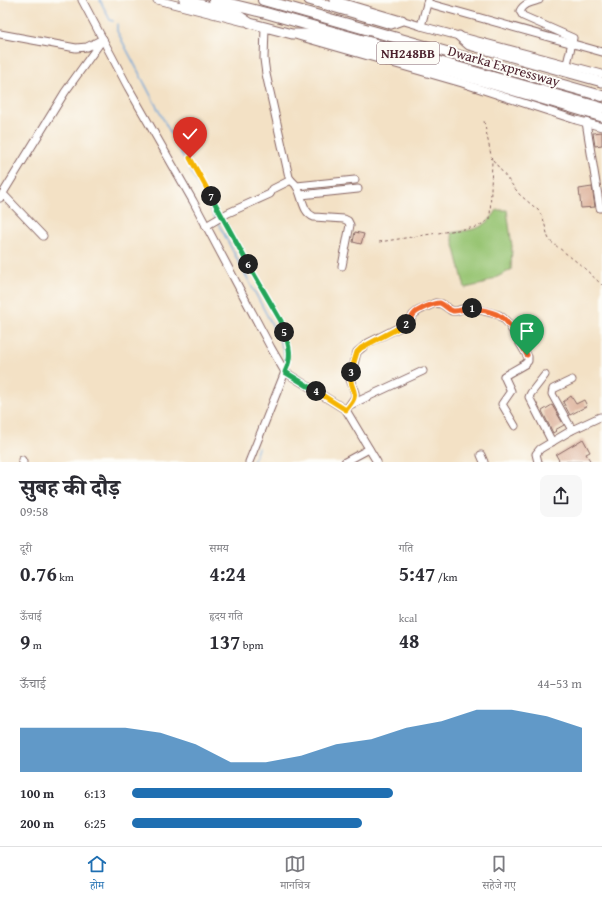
<!DOCTYPE html>
<html lang="hi">
<meta charset="utf-8">
<style>
:root{--surface:#fff;--page:#f7f7f7;--text:#2b2b33;--muted:#7c7c81;--line:#e1e1e2;--accent:#1f6fb2}
body{margin:0;font-family:"Gentium Book Plus","Noto Serif Devanagari",serif;background:var(--page);color:var(--text);height:100vh;display:flex;flex-direction:column;font-size:15px;white-space:nowrap}
*{box-sizing:border-box;margin:0}
p{font-size:13px;color:var(--muted)}
.icon{flex:none;width:22px;height:22px;fill:none;stroke:currentColor;stroke-width:2;stroke-linecap:round;stroke-linejoin:round}
.map{position:relative;height:462px;overflow:hidden}
.details{display:flex;flex-direction:column;background:var(--surface);flex:1}
.details>*{flex:none}
.pin{position:absolute;display:grid;place-items:center;width:34px;height:34px;color:#fff;margin:-41px -17px;border-radius:50% 50% 50% 0;rotate:-45deg;box-shadow:0 0 4px #0007}
.pin .icon{rotate:45deg}
.km{position:absolute;width:20px;height:20px;margin:-10px;border-radius:50%;background:#222;color:#fff;font-size:11px;line-height:20px;text-align:center}
.round{display:grid;place-items:center;flex:none;width:42px;height:42px;border-radius:8px;background:var(--page)}
.summary{display:flex;align-items:center;justify-content:space-between;height:68px;padding:0 20px}
h1{font-size:22px;font-weight:800;line-height:30px}
.metrics{display:grid;grid-template-columns:repeat(3,1fr);gap:6px;height:68px;padding:4px 20px}
.metrics div{display:grid;align-content:center}
.metrics b{font-size:20px;font-weight:800}
.metrics small{font-size:11px;font-weight:400}
.metrics p{font-size:11px}
.chart{height:112px;padding:8px 20px}
.chart p{display:flex;justify-content:space-between}
.chart svg{width:100%;height:72px;margin-top:4px;fill:var(--accent);opacity:.7}
ul{padding:0 20px;list-style:none;font-size:13px}
li{display:grid;grid-template-columns:64px 48px 1fr;align-items:center;height:30px}
li i{height:10px;border-radius:5px;background:var(--accent)}
.tabs{display:flex;justify-content:space-around;align-items:center;height:56px;border-top:1px solid var(--line);background:var(--surface);font-size:11px;color:var(--muted)}
.tabs a{display:grid;justify-items:center;gap:2px}
.tabs .current{color:var(--accent)}
.map>svg:first-child{display:block}
.green{fill:#97c472;stroke:#70724e}
.lines{fill:none;stroke-linecap:round;stroke-linejoin:round}
.stream{stroke:#6aa2d8;stroke-width:1.5}
.building{fill:#ddb19a}
.minor-casing{stroke:#856361;stroke-width:9}
.major-casing{stroke:#856361;stroke-width:11}
.highway-casing{stroke:#856361;stroke-width:12}
.path{stroke:#856361;stroke-width:1;stroke-dasharray:3 3;stroke-linecap:butt}
.minor{stroke:#fff;stroke-width:7}
.major{stroke:#fff;stroke-width:9}
.highway{stroke:#fff;stroke-width:10}
.split-1-casing{stroke:#fff;stroke-width:8}
.split-2-casing{stroke:#fff;stroke-width:8}
.split-3-casing{stroke:#fff;stroke-width:8}
.split-4-casing{stroke:#fff;stroke-width:8}
.split-5-casing{stroke:#fff;stroke-width:8}
.split-6-casing{stroke:#fff;stroke-width:8}
.split-7-casing{stroke:#fff;stroke-width:8}
.split-8-casing{stroke:#fff;stroke-width:8}
.split-1{stroke:#f0652b;stroke-width:5}
.split-2{stroke:#f0652b;stroke-width:5}
.split-3{stroke:#f5b400;stroke-width:5}
.split-4{stroke:#f5b400;stroke-width:5}
.split-5{stroke:#22a559;stroke-width:5}
.split-6{stroke:#22a559;stroke-width:5}
.split-7{stroke:#22a559;stroke-width:5}
.split-8{stroke:#f5b400;stroke-width:5}
.labels{text-anchor:middle;dominant-baseline:central;stroke-width:4;stroke-linejoin:round;paint-order:stroke}
.shield{fill:#fdfcf7;stroke:#806168;stroke-width:1}
.shield-label{font-size:13px;font-weight:bold;fill:#4a1f2b}
.street-label{font-size:14px;fill:#4a1f2b;stroke:#fdfcf7}
</style>
<div class="map">
<svg width="602" height="462" viewBox="0 0 602 462">
<rect width="100%" height="100%" fill="#fdfcf7"/>
<filter id="ink" filterUnits="userSpaceOnUse"><feTurbulence type="fractalNoise" baseFrequency=".025" numOctaves="2"/><feDisplacementMap in="SourceGraphic" scale="8" xChannelSelector="R" yChannelSelector="G"/><feConvolveMatrix kernelMatrix="1 2 1 2 8 2 1 2 1" color-interpolation-filters="sRGB"/></filter>
<filter id="wash" filterUnits="userSpaceOnUse"><feTurbulence type="fractalNoise" baseFrequency=".012" numOctaves="4" result="noise"/><feDisplacementMap in="SourceGraphic" scale="16" xChannelSelector="R" yChannelSelector="G"/><feGaussianBlur stdDeviation="0.9" result="paint"/><feColorMatrix in="noise" values="0 0 0 0 0 0 0 0 0 0 0 0 0 0 0 0 0 1.4 0 .05"/><feComposite in="paint" operator="in"/></filter>
<g filter="url(#wash)">
<rect width="100%" height="100%" fill="#f3e1c5"/>
<!-- green -->
<path class="green" d="M497 210H507L512 246 511 270 483 284 465 288 451 233C473 229 484 231 497 210Z"/>
<g class="lines">
<!-- stream -->
<g class="stream">
<polyline points="100,0 110,20 113,21"/>
<polyline points="117,24 117,31 215,218"/>
<polyline points="217,221 278,336 284,353 285,366"/>
<polyline points="253,462 258,448"/>
</g>
</g>
<g id="blocks">
<!-- building -->
<g class="building">
<polygon points="602,132 602,145 595,146 593,133"/>
<polygon points="592,187 595,207 581,208 579,189"/>
<polygon points="355,232 364,234 361,244 353,242"/>
<polygon points="571,396 576,404 584,400 587,406 570,415 563,402"/>
<polygon points="552,405 564,425 555,430 556,431 553,433 542,411"/>
<polygon points="583,439 590,452 586,454 591,462 560,462 556,455"/>
</g>
</g>
</g>
<g filter="url(#ink)">
<use href="#blocks" fill-opacity="0" stroke="#856361" stroke-width="1"/>
<g class="lines">
<defs>
<g id="minor">
<polyline points="82,0 128,87 193,201 271,348 285,372 346,410 377,462"/>
<polyline points="157,0 244,22"/>
<polyline points="334,0 421,26 602,74"/>
<path d="M539 0C532 2 524 3 520 11L523 16 573 38 567 64"/>
<polyline points="427,3 602,52"/>
<polyline points="421,26 428,0"/>
<path d="M265 27 264 59 266 74 289 177C291 182 295 182 297 187 303 197 302 212 314 217L344 219 348 221 350 225 342 266"/>
<polyline points="0,34 76,48 87,47 103,39"/>
<polyline points="298,36 462,83 576,120 602,127"/>
<polyline points="586,122 600,208"/>
<polyline points="297,186 355,180"/>
<polyline points="3,194 43,236"/>
<polyline points="301,195 358,189"/>
<polyline points="0,198 65,92 103,39"/>
<polyline points="206,226 228,213 270,194 273,189 291,180"/>
<polyline points="545,375 531,393 529,397 552,442"/>
<polyline points="350,405 423,371"/>
<polyline points="346,410 355,397 355,393 350,379 357,352 368,343 406,324 410,321 413,315 418,311 435,303 442,304 452,311 456,311 469,307 499,315 503,318 508,323 528,357 528,361 525,364 504,376 511,391 502,404 515,426"/>
<polyline points="572,430 552,394 553,389 572,380"/>
<polyline points="481,455 484,462"/>
<polyline points="22,460 23,462"/>
<polyline points="249,462 285,372"/>
<polyline points="345,462 369,449"/>
<polyline points="538,462 536,454 540,449 572,430 600,417"/>
</g>
<g id="major">
<polyline points="184,0 235,13 250,23 292,34 313,34 464,76 602,117"/>
<polyline points="309,0 391,24 402,20"/>
<polyline points="459,36 469,45 602,82"/>
</g>
<g id="highway">
<polyline points="214,0 266,13 602,108"/>
<polyline points="263,0 602,96"/>
</g>
</defs>
<!-- minor casing -->
<use href="#minor" class="minor-casing"/>
<!-- major casing -->
<use href="#major" class="major-casing"/>
<!-- highway casing -->
<use href="#highway" class="highway-casing"/>
<!-- path -->
<g class="path">
<polyline points="189,158 220,212"/>
<polyline points="493,160 520,195 538,210 543,218 548,237 550,241 582,266 602,285"/>
<polyline points="225,221 281,321 290,347 288,364"/>
<polyline points="379,242 477,227 490,219 492,160 484,121"/>
</g>
<!-- minor -->
<use href="#minor" class="minor"/>
<!-- major -->
<use href="#major" class="major"/>
<!-- highway -->
<use href="#highway" class="highway"/>
</g>
</g>
<g class="lines" filter="url(#ink)">
<defs>
<path id="split-1" d="M472 308C481 310 492 311 500 316 510 321 521 344 527 355"/>
<path id="split-2" d="M406 324C410 321 411 318 414 314 417 310 435 302 440 303 445 305 448 310 453 311 460 312 465 307 472 308"/>
<polyline id="split-3" points="351,372 357,352 361,348 406,324"/>
<path id="split-4" d="M316 391 346 410C349 406 353 402 354 398 357 390 348 385 351 372"/>
<path id="split-5" d="M284 332C290 346 292 358 285 372L316 391"/>
<polyline id="split-6" points="248,264 281,321 284,332"/>
<polyline id="split-7" points="211,196 248,264"/>
<polyline id="split-8" points="190,158 211,196"/>
</defs>
<!-- split-1 casing -->
<use href="#split-1" class="split-1-casing"/>
<!-- split-2 casing -->
<use href="#split-2" class="split-2-casing"/>
<!-- split-3 casing -->
<use href="#split-3" class="split-3-casing"/>
<!-- split-4 casing -->
<use href="#split-4" class="split-4-casing"/>
<!-- split-5 casing -->
<use href="#split-5" class="split-5-casing"/>
<!-- split-6 casing -->
<use href="#split-6" class="split-6-casing"/>
<!-- split-7 casing -->
<use href="#split-7" class="split-7-casing"/>
<!-- split-8 casing -->
<use href="#split-8" class="split-8-casing"/>
<!-- split-1 -->
<use href="#split-1" class="split-1"/>
<!-- split-2 -->
<use href="#split-2" class="split-2"/>
<!-- split-3 -->
<use href="#split-3" class="split-3"/>
<!-- split-4 -->
<use href="#split-4" class="split-4"/>
<!-- split-5 -->
<use href="#split-5" class="split-5"/>
<!-- split-6 -->
<use href="#split-6" class="split-6"/>
<!-- split-7 -->
<use href="#split-7" class="split-7"/>
<!-- split-8 -->
<use href="#split-8" class="split-8"/>
</g>
<g class="labels">
<!-- shield labels -->
<rect class="shield" x="377" y="42" width="62" height="22" rx="3"/>
<g class="shield-label">
<text x="408" y="53">NH248BB</text>
</g>
<!-- street labels -->
<g class="street-label">
<text transform="translate(504 66) rotate(16)">Dwarka Expressway</text>
</g>
</g>
</svg>
<div class="pin" style="left:527px;top:355px;background:#1e9e55"><svg class="icon" aria-label="arrive" viewBox="0 0 24 24"><path d="M6 21V4h12l-3 4 3 4H6"/></svg></div>
<div class="pin" style="left:190px;top:158px;background:#d93025"><svg class="icon" aria-label="check" viewBox="0 0 24 24"><path d="M5 12l5 5 9-10"/></svg></div>
<b class="km" style="left:472px;top:308px">1</b>
<b class="km" style="left:406px;top:324px">2</b>
<b class="km" style="left:351px;top:372px">3</b>
<b class="km" style="left:316px;top:391px">4</b>
<b class="km" style="left:284px;top:332px">5</b>
<b class="km" style="left:248px;top:264px">6</b>
<b class="km" style="left:211px;top:196px">7</b>
</div>
<section class="details">
<div class="summary"><div><h1>सुबह की दौड़</h1><p>09:58</p></div><a class="round"><svg class="icon" aria-label="share" viewBox="0 0 24 24"><path d="M12 15V3M7 8l5-5 5 5M5 13v7h14v-7"/></svg></a></div>
<div class="metrics">
<div><p>दूरी</p><b>0.76<small> km</small></b></div>
<div><p>समय</p><b>4:24</b></div>
<div><p>गति</p><b>5:47<small> /km</small></b></div>
</div>
<div class="metrics">
<div><p>ऊँचाई</p><b>9<small> m</small></b></div>
<div><p>हृदय गति</p><b>137<small> bpm</small></b></div>
<div><p>kcal</p><b>48</b></div>
</div>
<div class="chart"><p><span>ऊँचाई</span>44–53 m</p>
<svg viewBox="0 0 160 44" preserveAspectRatio="none"><path d="M0 44V17L10 17L20 17L30 17L40 20L50 27L60 38L70 38L80 34L90 27L100 24L110 17L120 13L130 6L140 6L150 10L160 17V44z"/></svg>
</div>
<ul>
<li><b>100 m</b>6:13<i style="width:58%"></i></li>
<li><b>200 m</b>6:25<i style="width:51%"></i></li>
</ul>
</section>
<nav class="tabs">
<a class="current"><svg class="icon" aria-label="home" viewBox="0 0 24 24"><path d="M3 11l9-7 9 7M6 9v11h12V9"/></svg>होम</a>
<a><svg class="icon" aria-label="map" viewBox="0 0 24 24"><path d="M3 6l6-2 6 2 6-2v14l-6 2-6-2-6 2zM9 4v14M15 6v14"/></svg>मानचित्र</a>
<a><svg class="icon" aria-label="saved" viewBox="0 0 24 24"><path d="M7 4h10v16l-5-4-5 4z"/></svg>सहेजे गए</a>
</nav>
